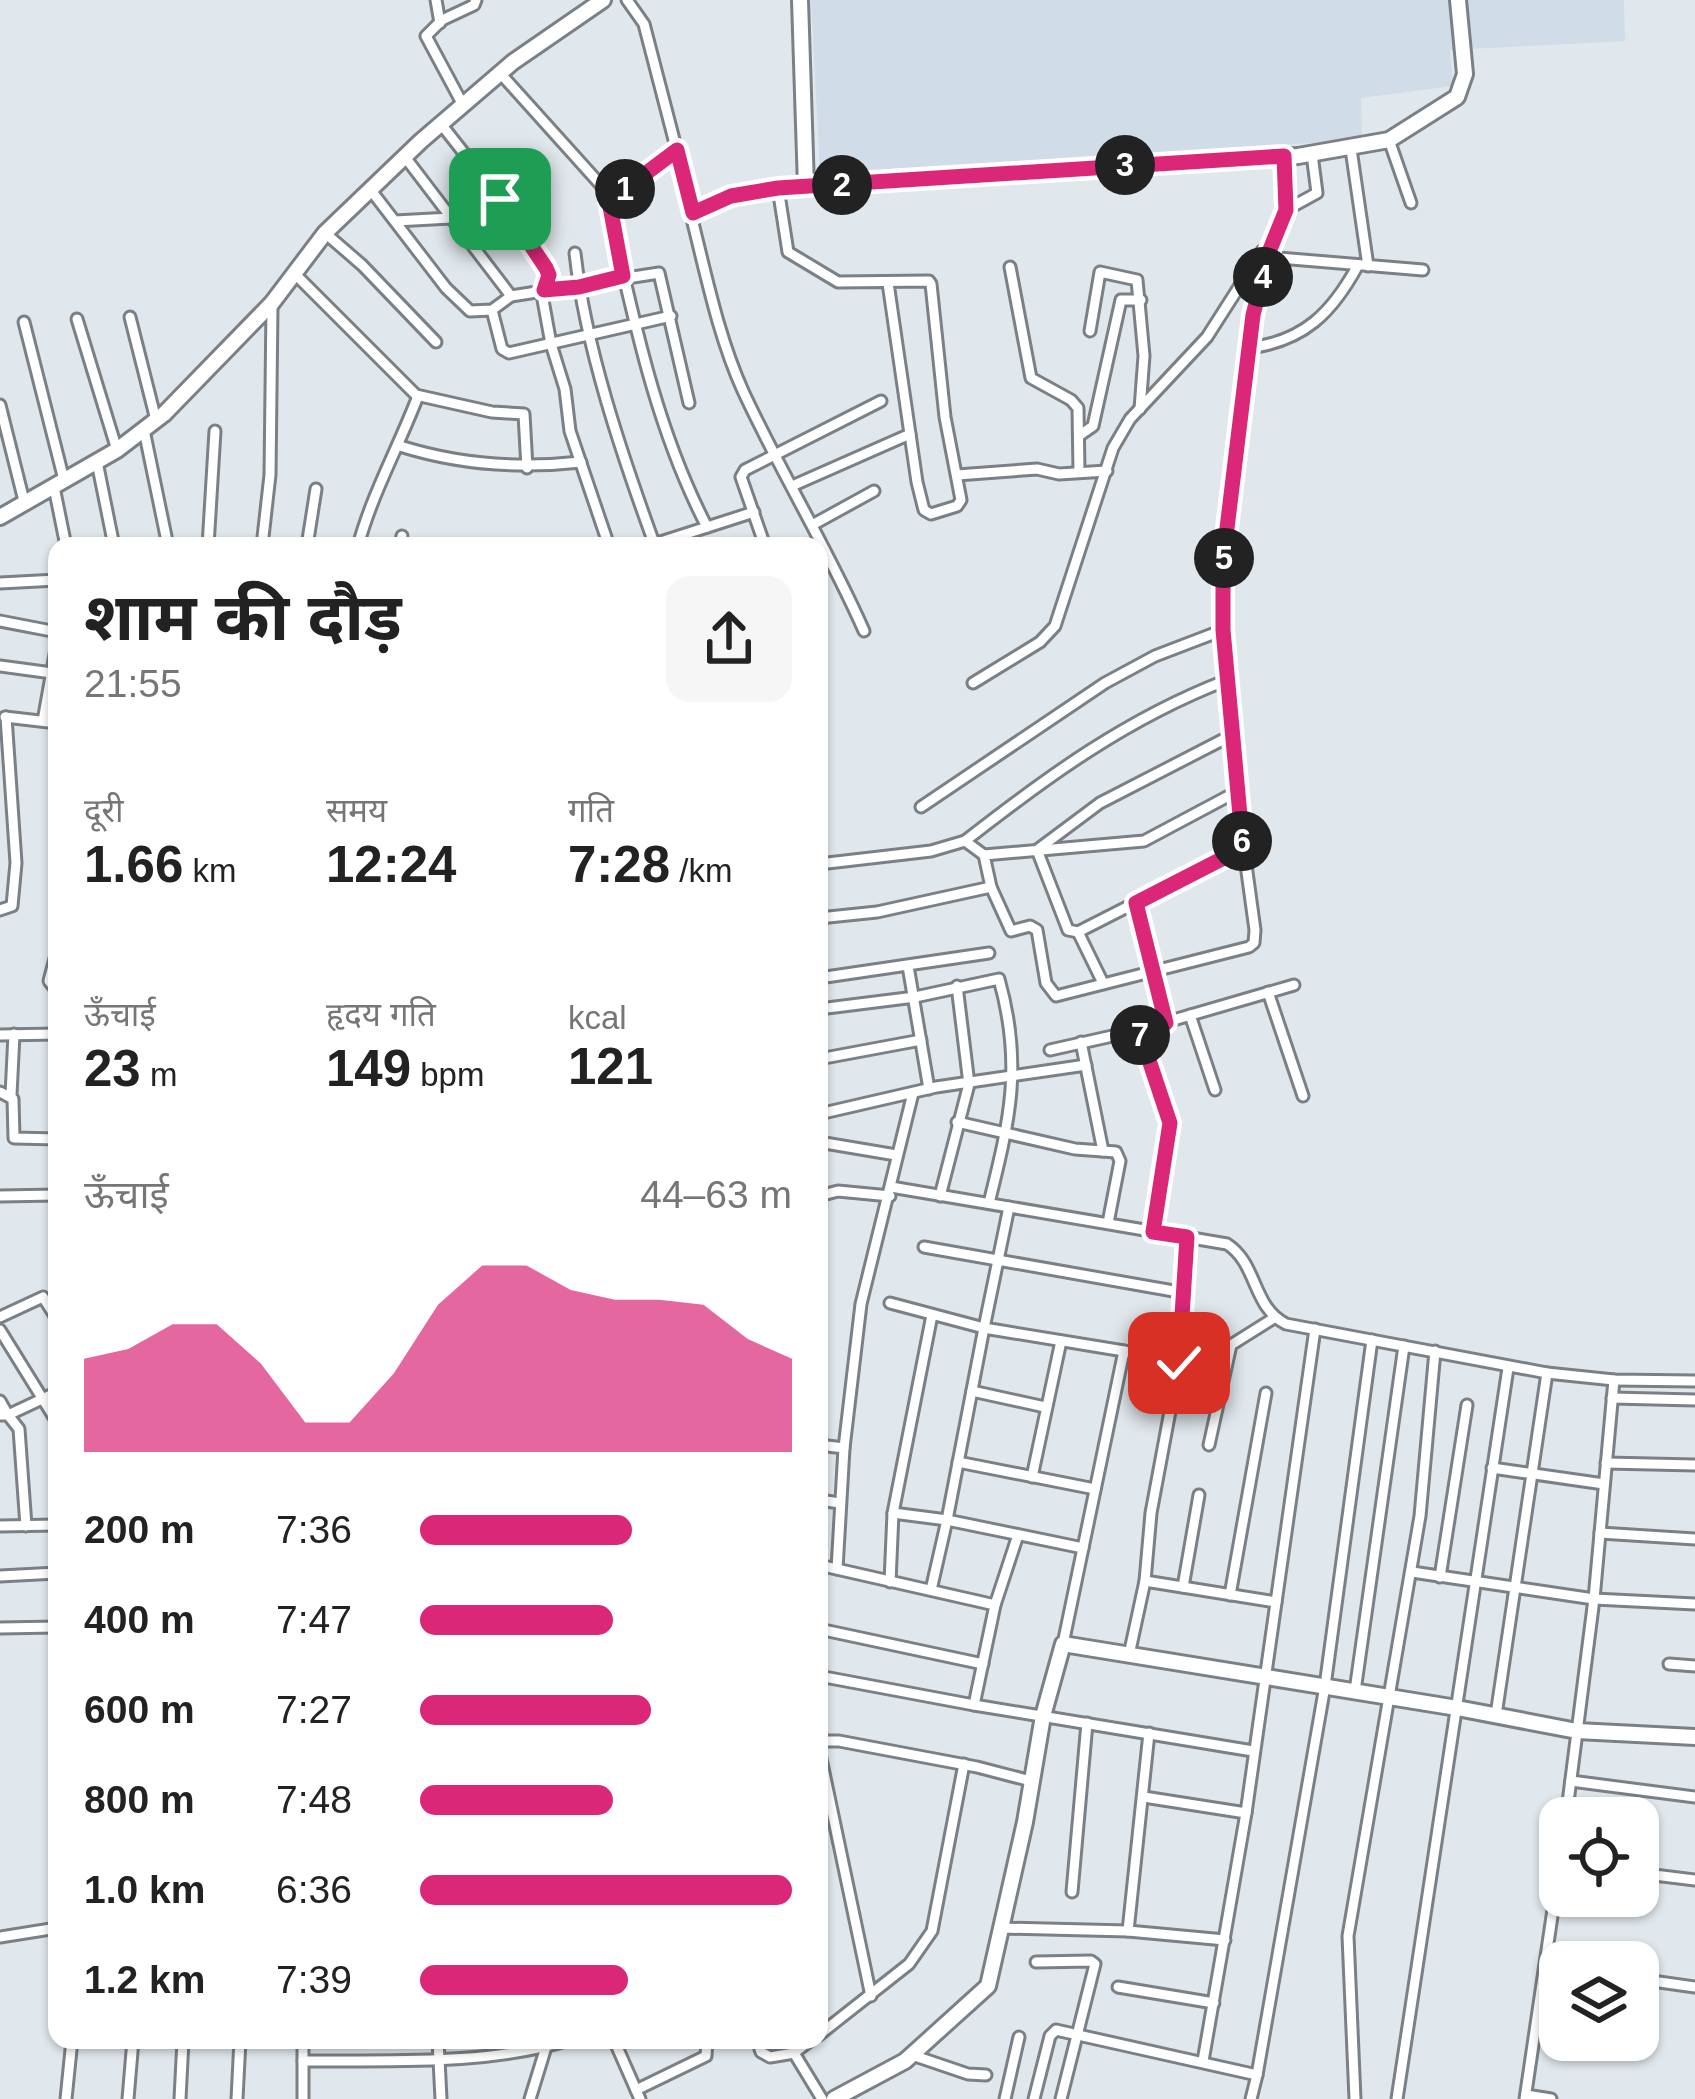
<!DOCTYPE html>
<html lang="hi">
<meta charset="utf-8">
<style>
:root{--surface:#fff;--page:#f6f6f6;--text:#222;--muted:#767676;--accent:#db2777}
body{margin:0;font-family:Helvetica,"Noto Sans Devanagari",sans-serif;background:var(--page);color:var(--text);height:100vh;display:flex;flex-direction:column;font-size:45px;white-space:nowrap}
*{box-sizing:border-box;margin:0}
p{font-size:39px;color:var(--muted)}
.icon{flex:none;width:66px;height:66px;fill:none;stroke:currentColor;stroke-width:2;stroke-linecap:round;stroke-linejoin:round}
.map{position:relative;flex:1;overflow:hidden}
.panel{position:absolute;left:48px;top:537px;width:780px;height:1512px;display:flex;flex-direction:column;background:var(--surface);border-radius:24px;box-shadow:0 3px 9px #0004}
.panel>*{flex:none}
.controls{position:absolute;left:1539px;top:1797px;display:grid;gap:24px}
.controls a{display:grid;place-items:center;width:120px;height:120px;border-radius:24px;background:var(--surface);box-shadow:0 3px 9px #0004;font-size:60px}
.pin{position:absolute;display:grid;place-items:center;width:102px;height:102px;color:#fff;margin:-51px;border-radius:24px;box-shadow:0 6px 18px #0006}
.km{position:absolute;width:60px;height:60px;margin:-30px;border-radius:50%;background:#222;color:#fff;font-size:33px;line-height:60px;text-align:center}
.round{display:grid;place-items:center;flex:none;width:126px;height:126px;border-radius:24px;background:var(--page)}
.summary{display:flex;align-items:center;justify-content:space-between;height:204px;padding:0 36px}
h1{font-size:66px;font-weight:700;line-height:90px}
.stats{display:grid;grid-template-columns:repeat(3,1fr);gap:18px;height:204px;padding:12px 36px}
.stats div{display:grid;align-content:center}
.stats b{font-size:51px;font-weight:700}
.stats small{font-size:33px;font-weight:400}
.stats p{font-size:33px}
.chart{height:336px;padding:24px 36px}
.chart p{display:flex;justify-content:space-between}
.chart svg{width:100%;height:216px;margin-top:12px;fill:var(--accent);opacity:.7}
ul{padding:0 36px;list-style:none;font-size:39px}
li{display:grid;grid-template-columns:192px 144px 1fr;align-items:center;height:90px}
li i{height:30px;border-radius:15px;background:var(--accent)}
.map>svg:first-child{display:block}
.built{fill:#d0dce7}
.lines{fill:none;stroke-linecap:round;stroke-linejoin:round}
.street-casing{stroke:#7a8085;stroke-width:15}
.secondary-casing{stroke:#7a8085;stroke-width:20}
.street{stroke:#fff;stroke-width:9}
.secondary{stroke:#fff;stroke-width:14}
.route-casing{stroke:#fff;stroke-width:24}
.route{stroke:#db2777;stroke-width:15}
</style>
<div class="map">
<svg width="1695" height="2099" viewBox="0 0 1695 2099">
<rect width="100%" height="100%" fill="#e1e8ed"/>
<!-- built -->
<polygon class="built" points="811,0 1624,0 1625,41 1450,50 1453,86 1361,98 1362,140 820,173"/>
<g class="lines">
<defs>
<g id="street">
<polyline points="436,0 440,23"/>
<polyline points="627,0 644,24 693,213"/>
<path d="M500 73 608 193 611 220C635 325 657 431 707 527"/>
<polyline points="463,105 426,36 442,20 474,5 476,0"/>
<polyline points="441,124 500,199 546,267 549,275 543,300 551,344 565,389 570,431 609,546"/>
<polyline points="1389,140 1411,203"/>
<polyline points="1351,149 1368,266"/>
<polyline points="405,157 511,296"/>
<path d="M806 187C770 188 722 189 693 213V223C707 279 719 338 743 391 781 473 828 549 864 631"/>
<polyline points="778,188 788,252 838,282 929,281 931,284 945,417 961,500 957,506 931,514 924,510 917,482 888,283"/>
<polyline points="370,189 446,288 470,311 492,310 511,296 659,273 689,403"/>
<polyline points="609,201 677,150"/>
<polyline points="1286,210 1317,193 1312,154"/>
<polyline points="395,221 451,218"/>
<polyline points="325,233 362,265 436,342"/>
<path d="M575 253C585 346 622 455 654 543"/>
<polyline points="1267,257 1423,270"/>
<polyline points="1010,267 1031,378 1071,400 1078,408 1079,472"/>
<polyline points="295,274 416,395 492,412 524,414 527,468"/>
<polyline points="492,310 502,349 509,353 671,316"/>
<polyline points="130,317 156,420"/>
<polyline points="77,319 117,450"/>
<polyline points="24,322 64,480"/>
<polyline points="1090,331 1100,272 1137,280 1144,356 1140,409"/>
<path d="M1249 348C1304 341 1332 313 1358 265"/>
<polyline points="0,405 24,501"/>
<polyline points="144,430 168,546"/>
<polyline points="1080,435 1093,426 1121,300 1141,300"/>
<path d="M400 446C460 465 518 469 581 462"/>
<polyline points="97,462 114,546"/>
<polyline points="957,475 1037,469 1059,474 1107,471"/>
<polyline points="792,486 910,434"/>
<polyline points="54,487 66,546"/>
<polyline points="814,524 874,491"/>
<polyline points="208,546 215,431"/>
<polyline points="262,546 270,475 272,306"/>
<polyline points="307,546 316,489"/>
<path d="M358 546C372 494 399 446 418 396"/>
<polyline points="400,546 402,536"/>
<polyline points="648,546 754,512"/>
<polyline points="765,546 741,477 745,470 881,401"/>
<polyline points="0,583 57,580"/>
<polyline points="0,621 57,632"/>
<polyline points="0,666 52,673"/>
<polyline points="973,683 1040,642 1055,626 1113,448 1130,419 1207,337 1262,251 1271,246"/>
<polyline points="819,692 820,694"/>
<polyline points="5,717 57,723"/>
<polyline points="43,721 57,643"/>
<polyline points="921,807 1105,683 1155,656 1223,630"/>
<path d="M984 855 965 841C1048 776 1128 718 1227 680"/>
<polyline points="819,864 931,851 965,841"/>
<polyline points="991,887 1011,931 1030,926 1037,930 1046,983 1056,996 1249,947 1254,943 1255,930 1236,792"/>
<polyline points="1135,903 1165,1023"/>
<polyline points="0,910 12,906 16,863 6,717"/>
<polyline points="819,918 877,912 991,887 984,855 1144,841 1236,792 1223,630 1223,561 1253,315 1269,252 1286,210 1284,157"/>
<polyline points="1078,932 1068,930 1037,850 1100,803 1232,735"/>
<polyline points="57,951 49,981 57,991"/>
<polyline points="908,966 929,1089"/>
<polyline points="819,978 989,953"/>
<polyline points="1103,983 1078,932 1243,848"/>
<polyline points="1268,992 1303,1096"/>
<path d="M819 1009 915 997 999 979C1023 1064 1010 1119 989 1203"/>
<polyline points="1190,1015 1215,1090"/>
<polyline points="1139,1030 1170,1123 1153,1232"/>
<polyline points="0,1035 57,1034"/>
<polyline points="1081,1042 1103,1151"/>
<polyline points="1050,1050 1139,1030 1294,985"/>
<polyline points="819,1059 921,1040"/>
<polyline points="0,1092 13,1099 14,1138 57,1139"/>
<polyline points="11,1095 14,1034"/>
<polyline points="819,1114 936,1087 1086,1065"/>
<polyline points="957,1122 1075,1149 1116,1152 1120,1161 1108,1223"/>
<polyline points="819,1142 896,1155"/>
<path d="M891 1187 1227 1244C1258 1264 1252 1307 1286 1324L1547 1373 1614 1380 1695 1381"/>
<polyline points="0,1196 57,1195"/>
<polyline points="819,1196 838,1191 890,1196"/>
<polyline points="940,1196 969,1084 957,986"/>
<polyline points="1009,1207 984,1328 1124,1351"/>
<polyline points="924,1247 1185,1293"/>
<polyline points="890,1303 984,1328 947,1520 1083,1548"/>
<polyline points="0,1317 43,1297 57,1319"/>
<polyline points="0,1330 57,1422"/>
<polyline points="972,1391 1045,1407"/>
<polyline points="1612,1398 1695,1400"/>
<polyline points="0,1401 8,1415 57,1392"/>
<polyline points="0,1415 8,1415 19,1429 26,1526"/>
<polyline points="819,1445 844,1448"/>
<polyline points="1209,1445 1231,1345 1274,1318"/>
<polyline points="958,1462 1095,1489"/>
<polyline points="1606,1463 1695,1465"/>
<polyline points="1492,1468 1604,1484"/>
<polyline points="1032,1477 1061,1341"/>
<polyline points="819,1500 840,1503"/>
<polyline points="893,1513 947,1520 931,1590"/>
<polyline points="0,1526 57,1525"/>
<polyline points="1600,1533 1695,1539"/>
<polyline points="819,1565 995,1605 974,1705 1253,1751"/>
<polyline points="837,1569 844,1448 861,1304 913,1093"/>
<polyline points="1412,1572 1594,1599 1695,1604"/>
<polyline points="0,1576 57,1573"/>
<polyline points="1440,1577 1467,1405"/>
<polyline points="1145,1581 1276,1602"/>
<polyline points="890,1582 893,1513 932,1315"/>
<polyline points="1183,1587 1199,1495"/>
<polyline points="1230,1595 1266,1393"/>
<polyline points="995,1605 1018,1535"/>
<polyline points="0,1628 57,1627"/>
<polyline points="819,1629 983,1664"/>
<polyline points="1063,1644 1124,1351 1179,1363 1187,1237"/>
<polyline points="1129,1655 1145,1581 1151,1513 1179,1363"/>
<polyline points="1669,1664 1695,1666"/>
<polyline points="819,1676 974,1705"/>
<polyline points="1355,1691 1404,1346"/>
<polyline points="1496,1715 1547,1373"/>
<polyline points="819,1741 839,1741 977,1767 1031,1781"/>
<polyline points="819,1749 871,1996"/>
<polyline points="1571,1781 1695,1797"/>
<polyline points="1144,1797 1246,1813"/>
<polyline points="1566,1818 1594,1599 1614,1380"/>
<polyline points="1638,1873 1695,1880"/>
<polyline points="1072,1892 1087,1723"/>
<polyline points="1001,1928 1128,1931 1225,1940"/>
<polyline points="1128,1931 1149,1733"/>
<polyline points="0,1937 57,1928"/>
<polyline points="1036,1962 1091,1961 1095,1964 1061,2099"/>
<polyline points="1638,1979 1695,1987"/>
<polyline points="1118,1987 1214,2003"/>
<polyline points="819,2035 909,1964 932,1931 964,1764"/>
<polyline points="438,2040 441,2099"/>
<polyline points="614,2040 640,2099"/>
<polyline points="757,2040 761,2052 770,2057 794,2053 811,2040"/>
<polyline points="794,2053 822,2099"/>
<polyline points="912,2055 968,2074 986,2075"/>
<path d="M303 2061C389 2060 485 2066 569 2040"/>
<polyline points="1203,2061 1246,1813 1315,1329"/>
<polyline points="1257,2075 1325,1686 1372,1340"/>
<polyline points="636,2090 706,2056 707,2040"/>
<polyline points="1526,2095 1551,2099"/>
<polyline points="66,2099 72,2040"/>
<polyline points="128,2099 133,2040"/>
<polyline points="180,2099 183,2040"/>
<polyline points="237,2099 240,2040"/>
<polyline points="303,2099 303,2040"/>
<polyline points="530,2099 546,2047"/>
<polyline points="1005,2099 1019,2037"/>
<polyline points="1034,2099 1050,2036 1056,2030 1257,2075 1251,2099"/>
<polyline points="1355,2099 1348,1936 1420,1516 1435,1351"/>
<polyline points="1397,2099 1508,1368"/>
<polyline points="1525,2099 1560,1862"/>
</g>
<g id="secondary">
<polyline points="800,0 806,187 1298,156 1389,140 1457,97 1465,74 1458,0"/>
<polyline points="0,517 117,450 164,414 272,303 325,233 421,141 513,62 603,0"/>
<polyline points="834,2099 905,2061 988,1986 1025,1822 1043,1716 1063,1644 1457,1708 1577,1731 1695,1737"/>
</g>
</defs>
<!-- street casing -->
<use href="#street" class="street-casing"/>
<!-- secondary casing -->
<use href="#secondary" class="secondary-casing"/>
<!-- street -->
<use href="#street" class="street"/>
<!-- secondary -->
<use href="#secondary" class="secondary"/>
</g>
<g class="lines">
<defs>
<polyline id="route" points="500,199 546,268 549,275 544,290 579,287 623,276 609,201 677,150 693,213 731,196 778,188 1284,156 1286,210 1269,252 1253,315 1223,561 1223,630 1243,848 1136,903 1166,1023 1139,1030 1170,1123 1153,1232 1187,1237 1179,1363"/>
</defs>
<!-- route casing -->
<use href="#route" class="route-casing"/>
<!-- route -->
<use href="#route" class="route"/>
</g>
</svg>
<div class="controls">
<a><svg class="icon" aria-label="locate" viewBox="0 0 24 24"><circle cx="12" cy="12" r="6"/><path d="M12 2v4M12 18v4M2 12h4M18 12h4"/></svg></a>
<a><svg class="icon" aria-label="layers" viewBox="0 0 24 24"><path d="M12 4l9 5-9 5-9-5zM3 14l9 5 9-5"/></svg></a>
</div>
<div class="pin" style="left:500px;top:199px;background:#1e9e55"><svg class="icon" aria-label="arrive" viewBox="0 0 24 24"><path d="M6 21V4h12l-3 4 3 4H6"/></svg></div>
<div class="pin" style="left:1179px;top:1363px;background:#d93025"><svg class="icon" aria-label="check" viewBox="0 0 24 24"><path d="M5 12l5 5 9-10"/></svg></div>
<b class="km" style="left:625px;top:189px">1</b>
<b class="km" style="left:842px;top:185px">2</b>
<b class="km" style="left:1125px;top:165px">3</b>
<b class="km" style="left:1263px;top:277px">4</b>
<b class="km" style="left:1224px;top:558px">5</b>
<b class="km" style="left:1242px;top:841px">6</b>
<b class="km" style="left:1140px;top:1035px">7</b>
<section class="panel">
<div class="summary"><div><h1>शाम की दौड़</h1><p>21:55</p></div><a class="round"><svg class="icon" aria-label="share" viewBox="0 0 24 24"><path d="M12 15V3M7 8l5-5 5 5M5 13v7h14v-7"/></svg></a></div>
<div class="stats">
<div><p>दूरी</p><b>1.66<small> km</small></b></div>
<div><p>समय</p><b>12:24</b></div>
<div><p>गति</p><b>7:28<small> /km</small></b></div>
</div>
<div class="stats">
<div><p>ऊँचाई</p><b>23<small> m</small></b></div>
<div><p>हृदय गति</p><b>149<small> bpm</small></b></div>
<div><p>kcal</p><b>121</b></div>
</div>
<div class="chart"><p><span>ऊँचाई</span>44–63 m</p>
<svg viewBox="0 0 160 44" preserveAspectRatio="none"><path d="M0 44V25L10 23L20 18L30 18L40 26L50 38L60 38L70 28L80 14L90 6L100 6L110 11L120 13L130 13L140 14L150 21L160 25V44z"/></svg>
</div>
<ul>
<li><b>200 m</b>7:36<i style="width:57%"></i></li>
<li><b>400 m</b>7:47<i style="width:52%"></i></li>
<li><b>600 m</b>7:27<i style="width:62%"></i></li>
<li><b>800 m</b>7:48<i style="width:52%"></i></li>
<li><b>1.0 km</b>6:36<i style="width:100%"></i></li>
<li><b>1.2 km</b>7:39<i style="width:56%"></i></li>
</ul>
</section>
</div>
